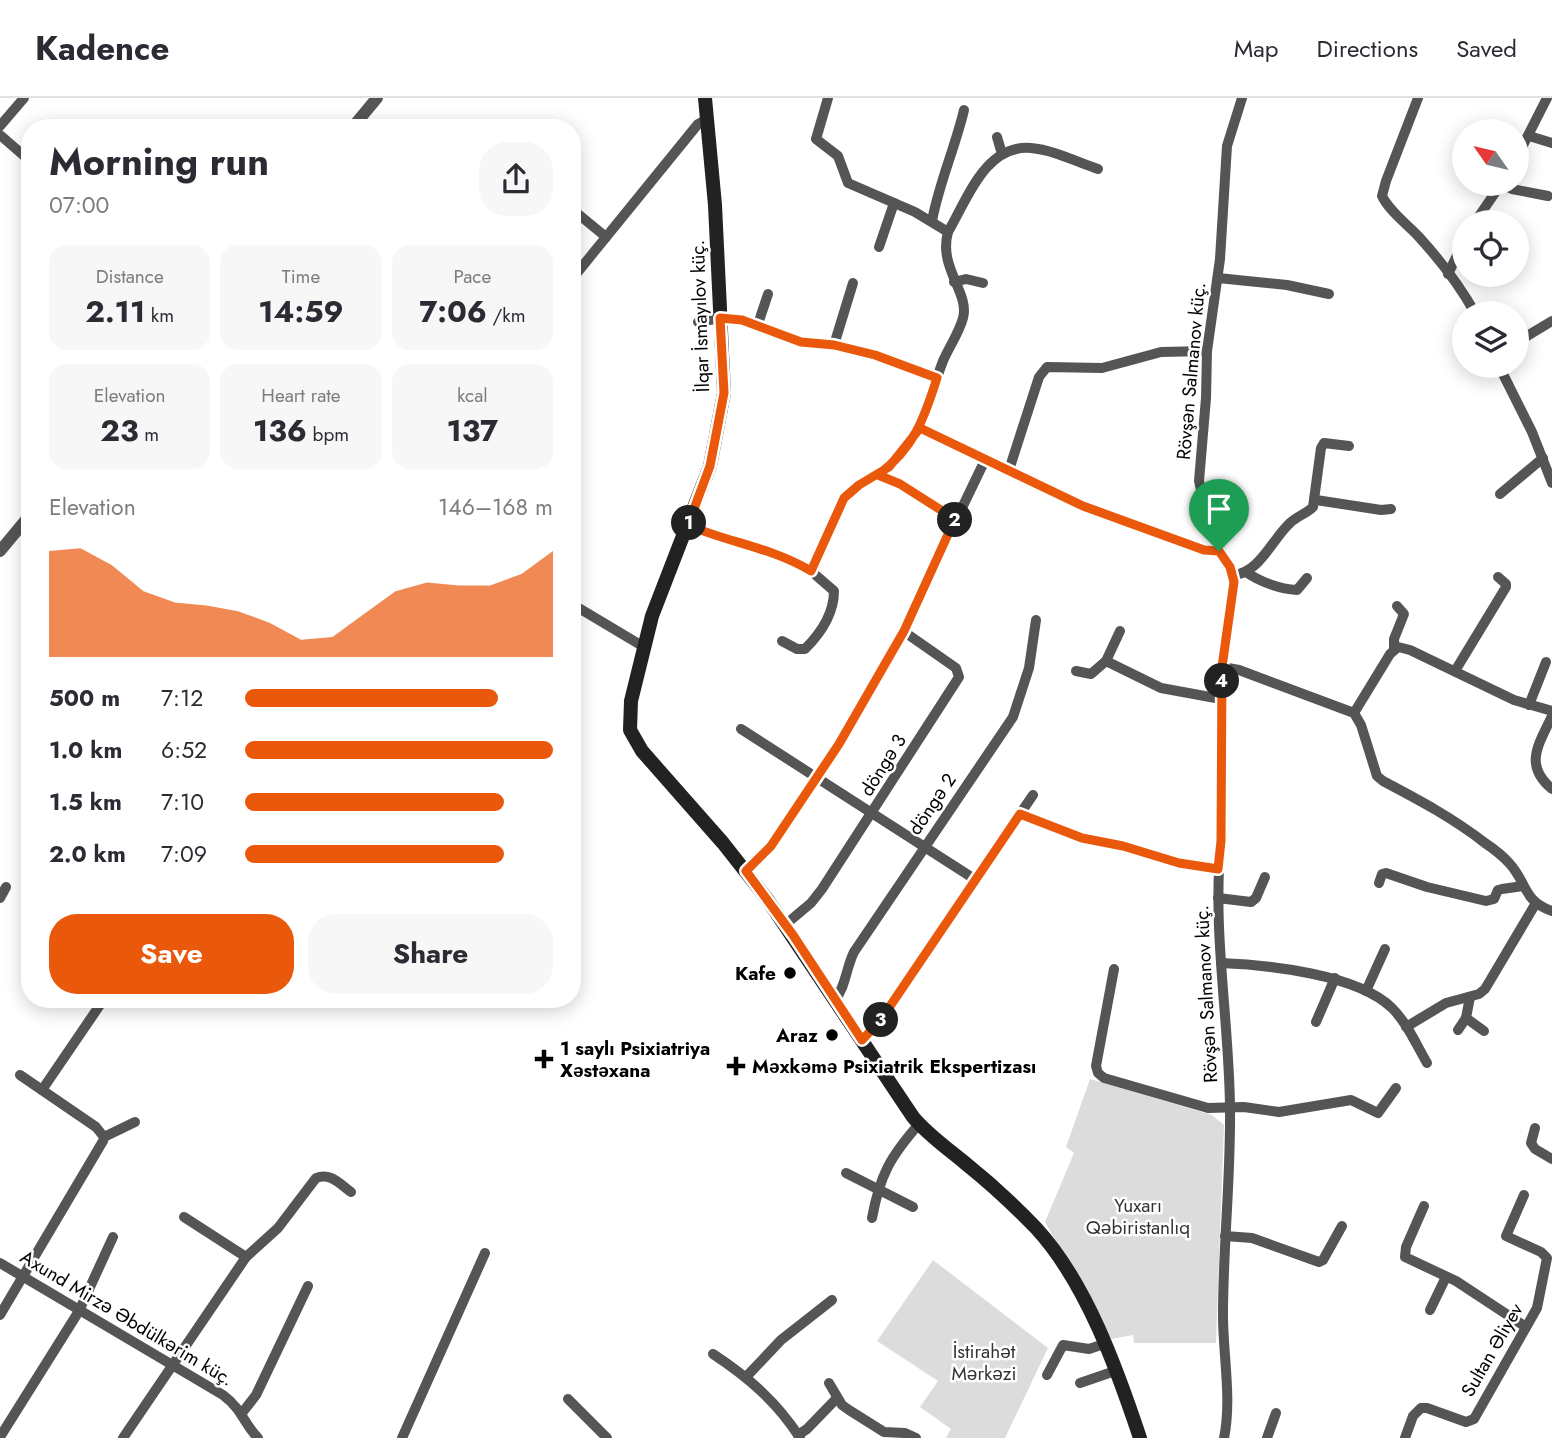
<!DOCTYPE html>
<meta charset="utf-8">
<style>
:root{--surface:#fff;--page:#f7f7f7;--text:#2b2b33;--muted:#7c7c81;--line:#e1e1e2;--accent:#ea580c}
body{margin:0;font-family:Jost,sans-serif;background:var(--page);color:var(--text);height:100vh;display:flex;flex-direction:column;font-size:26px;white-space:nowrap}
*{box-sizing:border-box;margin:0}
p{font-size:23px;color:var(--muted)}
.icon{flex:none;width:38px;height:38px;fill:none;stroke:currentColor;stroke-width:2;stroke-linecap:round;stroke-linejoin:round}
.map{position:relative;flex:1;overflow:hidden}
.drawer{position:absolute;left:21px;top:21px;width:560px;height:889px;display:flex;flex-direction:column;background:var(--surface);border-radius:28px;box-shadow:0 4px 18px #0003}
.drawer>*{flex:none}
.needle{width:46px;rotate:304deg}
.buttons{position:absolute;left:1452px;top:21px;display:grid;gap:14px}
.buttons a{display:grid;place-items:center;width:77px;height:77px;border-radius:50%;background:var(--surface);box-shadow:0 4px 18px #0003;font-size:35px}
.pin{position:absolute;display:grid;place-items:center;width:60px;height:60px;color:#fff;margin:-72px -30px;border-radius:50% 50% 50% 0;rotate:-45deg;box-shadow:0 0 7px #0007}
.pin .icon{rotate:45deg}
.km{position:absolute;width:35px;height:35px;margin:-18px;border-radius:50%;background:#222;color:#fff;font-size:19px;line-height:35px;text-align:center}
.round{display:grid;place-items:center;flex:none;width:74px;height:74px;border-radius:28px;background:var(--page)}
.headline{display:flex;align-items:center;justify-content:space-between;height:119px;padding:0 28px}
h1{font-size:38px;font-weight:700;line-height:52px}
.metrics{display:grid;grid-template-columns:repeat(3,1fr);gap:10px;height:119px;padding:7px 28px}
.metrics div{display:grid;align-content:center;border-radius:18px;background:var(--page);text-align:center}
.metrics b{font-size:30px;font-weight:700}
.metrics small{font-size:19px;font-weight:400}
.metrics p{font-size:19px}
.chart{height:196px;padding:14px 28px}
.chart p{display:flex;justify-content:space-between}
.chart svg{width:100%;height:126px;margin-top:7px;fill:var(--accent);opacity:.7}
.action{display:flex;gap:14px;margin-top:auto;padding:14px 28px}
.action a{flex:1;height:80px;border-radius:28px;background:var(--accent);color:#fff;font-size:28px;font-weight:700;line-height:80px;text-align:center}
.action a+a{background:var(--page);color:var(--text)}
ul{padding:0 28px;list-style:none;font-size:23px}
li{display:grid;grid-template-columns:112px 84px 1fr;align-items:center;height:52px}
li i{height:18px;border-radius:9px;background:var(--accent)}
header{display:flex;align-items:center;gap:42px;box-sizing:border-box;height:98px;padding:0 35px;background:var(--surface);border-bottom:2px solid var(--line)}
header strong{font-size:33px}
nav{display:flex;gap:38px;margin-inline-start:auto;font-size:24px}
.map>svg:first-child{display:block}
.green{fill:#dcdcdc}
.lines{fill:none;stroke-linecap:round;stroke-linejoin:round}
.minor{stroke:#555;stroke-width:10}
.tertiary{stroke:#555;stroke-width:12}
.secondary{stroke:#222;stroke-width:14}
.route-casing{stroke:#fff;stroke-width:14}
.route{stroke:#ea580c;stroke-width:9}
.poi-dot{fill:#000;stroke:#fff;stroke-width:2.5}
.labels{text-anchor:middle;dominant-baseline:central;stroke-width:5;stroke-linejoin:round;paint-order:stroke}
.street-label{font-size:19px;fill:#000;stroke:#fff}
.poi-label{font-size:19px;font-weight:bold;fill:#000;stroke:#fff;text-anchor:end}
.park-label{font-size:19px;fill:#333;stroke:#fff}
</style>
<header>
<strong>Kadence</strong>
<nav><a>Map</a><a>Directions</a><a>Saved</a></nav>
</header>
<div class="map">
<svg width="1552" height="1340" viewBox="0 0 1552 1340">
<rect width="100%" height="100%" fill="#fff"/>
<!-- green -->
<g class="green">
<polygon points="1090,981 1212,1017 1224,1027 1216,1245 1134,1245 1133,1237 1111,1241 1045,1124 1074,1055 1066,1049"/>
<polygon points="933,1162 1048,1250 1005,1340 946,1340 951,1331 920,1309 938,1283 877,1243"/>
</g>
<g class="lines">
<!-- minor -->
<g class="minor">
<polyline points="828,0 816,41 838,58 848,85 915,114 948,134"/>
<path d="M1418 0 1386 83 1382 98C1390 114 1407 126 1419 139 1440 162 1460 188 1475 215"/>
<polyline points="0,28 24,0"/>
<polyline points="0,37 30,63"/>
<polyline points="1529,38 1552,45"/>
<polyline points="997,39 1002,56"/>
<polyline points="1517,59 1547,0"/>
<polyline points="1501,86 1512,91 1548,98"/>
<polyline points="572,111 606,139"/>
<path d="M932 123C939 85 955 50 964 12"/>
<polyline points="1475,124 1501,86"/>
<polyline points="879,149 894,105"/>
<polyline points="1448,176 1465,141"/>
<polyline points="1218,180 1287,187 1329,196"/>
<polyline points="572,181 698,26 707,21"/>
<polyline points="954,184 966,181 983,185"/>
<polyline points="698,224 720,220 742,222 801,244 834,247 875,257 937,280"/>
<polyline points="757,229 768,196"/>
<polyline points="1517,244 1552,223"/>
<polyline points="834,247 853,185"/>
<polyline points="1499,268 1532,334 1552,385"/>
<polyline points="920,330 1083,408 1204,452 1219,453"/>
<polyline points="1009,372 1039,279 1047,269 1102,270 1161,254 1207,253"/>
<polyline points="878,377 900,386 955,421"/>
<polyline points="1500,396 1543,360"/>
<polyline points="1316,402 1381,412 1391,411"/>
<path d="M688 427C729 445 772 450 811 473 823 450 829 422 844 401 856 384 877 380 891 366 927 330 926 307 943 263 949 249 959 235 963 220 970 195 938 170 948 134 967 102 985 46 1031 50 1054 52 1077 64 1098 71"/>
<path d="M1246 474C1260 484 1280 491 1297 492L1307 480"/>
<path d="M1233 477C1259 476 1273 440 1290 425 1297 418 1306 416 1313 409L1321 350 1324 345 1349 348"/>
<polyline points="572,506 644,549"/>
<path d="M782 543 797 551H805C821 535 834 516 834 493L811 473"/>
<polyline points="1394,551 1394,541 1404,516 1397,508"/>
<polyline points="1106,563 1120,533"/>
<path d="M1222 569 1239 572 1354 615 1361 627 1377 678 1383 683C1419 702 1453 720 1485 745 1494 751 1503 758 1510 766 1527 785 1523 803 1552 813"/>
<polyline points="1076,573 1091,576 1106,563 1161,590 1221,601"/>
<polyline points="1455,573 1506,489 1506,486 1498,479"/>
<polyline points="1529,607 1546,564"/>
<polyline points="1354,615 1390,556 1398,549 1410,552 1514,602 1552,613"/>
<path d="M1552 618C1539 646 1523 667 1552 691"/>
<polyline points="741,631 976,782"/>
<polyline points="1020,716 1033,697"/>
<polyline points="746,773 771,748 839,647 903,533 985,362"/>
<polyline points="1379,785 1382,776 1386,775 1427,789 1486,803 1494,801 1498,792 1502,791 1523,788"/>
<polyline points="0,800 6,789"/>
<polyline points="1218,800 1251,804 1256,800 1265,779"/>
<polyline points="786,826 811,805 822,791 959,579 956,570 903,533"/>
<path d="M1221 865C1268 867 1357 876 1392 910 1407 925 1416 946 1427 965"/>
<polyline points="1114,871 1096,968 1098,975 1104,980 1208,1010 1244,1009 1279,1014 1351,1002 1378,1015 1396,990"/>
<polyline points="1366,893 1385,851"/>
<polyline points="1470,899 1466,920 1484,933"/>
<path d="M835 902C846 888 846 870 854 854L1013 619 1029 570 1036 522"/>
<polyline points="1316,924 1335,880"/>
<polyline points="1406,929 1446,905 1479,896 1485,891 1536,805"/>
<polyline points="1458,932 1466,920"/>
<polyline points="861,941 880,923 1020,716 1082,740 1123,748 1179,765 1218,771"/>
<polyline points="42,992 104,901"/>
<polyline points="1535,1030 1531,1045 1535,1051 1552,1061"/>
<polyline points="104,1039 135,1024"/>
<polyline points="846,1075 913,1109"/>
<polyline points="1424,1108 1406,1149 1405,1159 1456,1183 1526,1229"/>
<polyline points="184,1119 246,1159"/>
<path d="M872 1120C880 1077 890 1059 919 1026"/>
<polyline points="1225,1138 1252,1140 1319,1164 1323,1162 1342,1128"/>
<path d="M0 1165 223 1297C243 1312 243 1325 258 1340"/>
<polyline points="1430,1212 1446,1179"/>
<polyline points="0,1217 103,1043 104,1039 96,1029 20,977"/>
<path d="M713 1256C748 1279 777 1304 800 1340"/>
<polyline points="1047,1277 1063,1247 1089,1251 1104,1246"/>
<polyline points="747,1278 781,1242 832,1202"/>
<polyline points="829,1285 842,1307 849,1312 884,1334 905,1335 916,1340"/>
<polyline points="1080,1285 1115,1273"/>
<polyline points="568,1301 607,1340"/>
<polyline points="242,1315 256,1297 308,1188"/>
<polyline points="798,1337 807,1331 837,1300"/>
<polyline points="0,1339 79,1213 113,1139"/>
<path d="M123 1340 246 1159 278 1130 316 1080C330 1074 340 1086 351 1094"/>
<polyline points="402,1340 485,1155"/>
<path d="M1224 1340C1232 1301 1223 1257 1223 1217 1223 1148 1231 1079 1230 1009 1229 920 1212 832 1221 743L1222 569 1234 484 1230 469 1211 435 1199 383 1206 300 1207 253 1220 161 1227 48 1242 0"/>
<polyline points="1267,1340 1276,1315"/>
<polyline points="1405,1340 1413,1318 1421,1310 1427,1310 1466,1324 1474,1321 1537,1210 1547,1160 1541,1154 1506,1138 1524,1097"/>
</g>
<!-- tertiary -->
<g class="tertiary">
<polyline points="352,30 377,0"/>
<polyline points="0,453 30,417"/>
</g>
<!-- secondary -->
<path class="secondary" d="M705 0 715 107 724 295 710 368 652 518 631 603 630 632 642 653 723 745 767 801 913 1019C928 1037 947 1050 965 1065 990 1085 1014 1107 1036 1130 1086 1184 1117 1271 1140 1340"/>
</g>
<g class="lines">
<defs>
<path id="route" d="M1219 453 1204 452 1083 408 920 330 889 369 859 387 844 400 811 473C771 449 729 445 688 427L710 368 724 295 720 220 742 222 801 244 834 247 875 257 937 280C924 321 914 350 878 377L900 386 955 421 904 533 839 646 771 748 746 773 793 837 862 942 880 923 1020 716 1082 740 1123 748 1179 765 1218 771 1221 743 1222 569 1234 484 1230 469 1219 453"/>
</defs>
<!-- route casing -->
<use href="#route" class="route-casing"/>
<!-- route -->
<use href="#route" class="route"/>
</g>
<!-- markers -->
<g class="poi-dot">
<circle cx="790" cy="875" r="7"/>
<circle cx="832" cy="937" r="7"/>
<path d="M540.5 950.5h7v7h7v7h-7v7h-7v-7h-7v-7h7z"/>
<path d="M732.5 957.5h7v7h7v7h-7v7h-7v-7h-7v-7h7z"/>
</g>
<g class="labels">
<!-- street labels -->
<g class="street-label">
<text transform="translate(700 218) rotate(-92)">İlqar İsmayılov küç.</text>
<text transform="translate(1191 273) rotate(-85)">Rövşən Salmanov küç.</text>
<text transform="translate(883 667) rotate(-58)">döngə 3</text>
<text transform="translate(932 706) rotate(-56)">döngə 2</text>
<text transform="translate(1206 896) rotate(-93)">Rövşən Salmanov küç.</text>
<text transform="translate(127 1220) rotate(31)">Axund Mirzə Əbdülkərim küç.</text>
<text transform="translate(1492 1252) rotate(-60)">Sultan Əliyev</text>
</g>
<!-- poi labels -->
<g class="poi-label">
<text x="776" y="875">Kafe</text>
<text x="818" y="937">Araz</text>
<text x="560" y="950" text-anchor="start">1 saylı Psixiatriya<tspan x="560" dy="22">Xəstəxana</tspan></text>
<text x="752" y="968" text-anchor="start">Məxkəmə Psixiatrik Ekspertizası</text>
</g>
<!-- park labels -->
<g class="park-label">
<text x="1138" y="1107">Yuxarı<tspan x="1138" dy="22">Qəbiristanlıq</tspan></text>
<text x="984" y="1253">İstirahət<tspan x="984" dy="22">Mərkəzi</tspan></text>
</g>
</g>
</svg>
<div class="buttons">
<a><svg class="needle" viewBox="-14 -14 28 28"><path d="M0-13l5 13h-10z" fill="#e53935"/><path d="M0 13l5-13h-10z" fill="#7c7c81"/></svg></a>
<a><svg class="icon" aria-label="locate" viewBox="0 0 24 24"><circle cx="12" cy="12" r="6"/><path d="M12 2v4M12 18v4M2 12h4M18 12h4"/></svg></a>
<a><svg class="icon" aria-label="layers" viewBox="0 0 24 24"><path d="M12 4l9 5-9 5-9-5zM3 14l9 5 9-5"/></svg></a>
</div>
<div class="pin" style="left:1219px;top:453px;background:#1e9e55"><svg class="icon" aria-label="arrive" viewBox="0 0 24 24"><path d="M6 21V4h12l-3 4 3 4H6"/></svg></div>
<b class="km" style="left:689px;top:425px">1</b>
<b class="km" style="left:955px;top:422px">2</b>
<b class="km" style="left:881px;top:922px">3</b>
<b class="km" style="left:1222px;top:583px">4</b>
<section class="drawer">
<div class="headline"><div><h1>Morning run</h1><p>07:00</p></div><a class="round"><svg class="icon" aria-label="share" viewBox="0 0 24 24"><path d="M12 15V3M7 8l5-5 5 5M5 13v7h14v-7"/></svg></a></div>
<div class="metrics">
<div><p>Distance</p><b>2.11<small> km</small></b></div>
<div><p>Time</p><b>14:59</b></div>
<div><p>Pace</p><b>7:06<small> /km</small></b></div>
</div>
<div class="metrics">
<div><p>Elevation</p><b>23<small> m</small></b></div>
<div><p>Heart rate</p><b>136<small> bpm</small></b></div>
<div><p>kcal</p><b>137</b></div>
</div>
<div class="chart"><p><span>Elevation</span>146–168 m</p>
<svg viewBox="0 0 160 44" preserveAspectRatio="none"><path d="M0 44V7L10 6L20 12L30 21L40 25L50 26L60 28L70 32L80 38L90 37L100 29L110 21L120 18L130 19L140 19L150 15L160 7V44z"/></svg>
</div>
<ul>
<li><b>500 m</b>7:12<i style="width:82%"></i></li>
<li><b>1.0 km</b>6:52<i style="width:100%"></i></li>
<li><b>1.5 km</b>7:10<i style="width:84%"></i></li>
<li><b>2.0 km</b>7:09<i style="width:84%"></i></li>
</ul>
<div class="action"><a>Save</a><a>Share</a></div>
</section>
</div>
